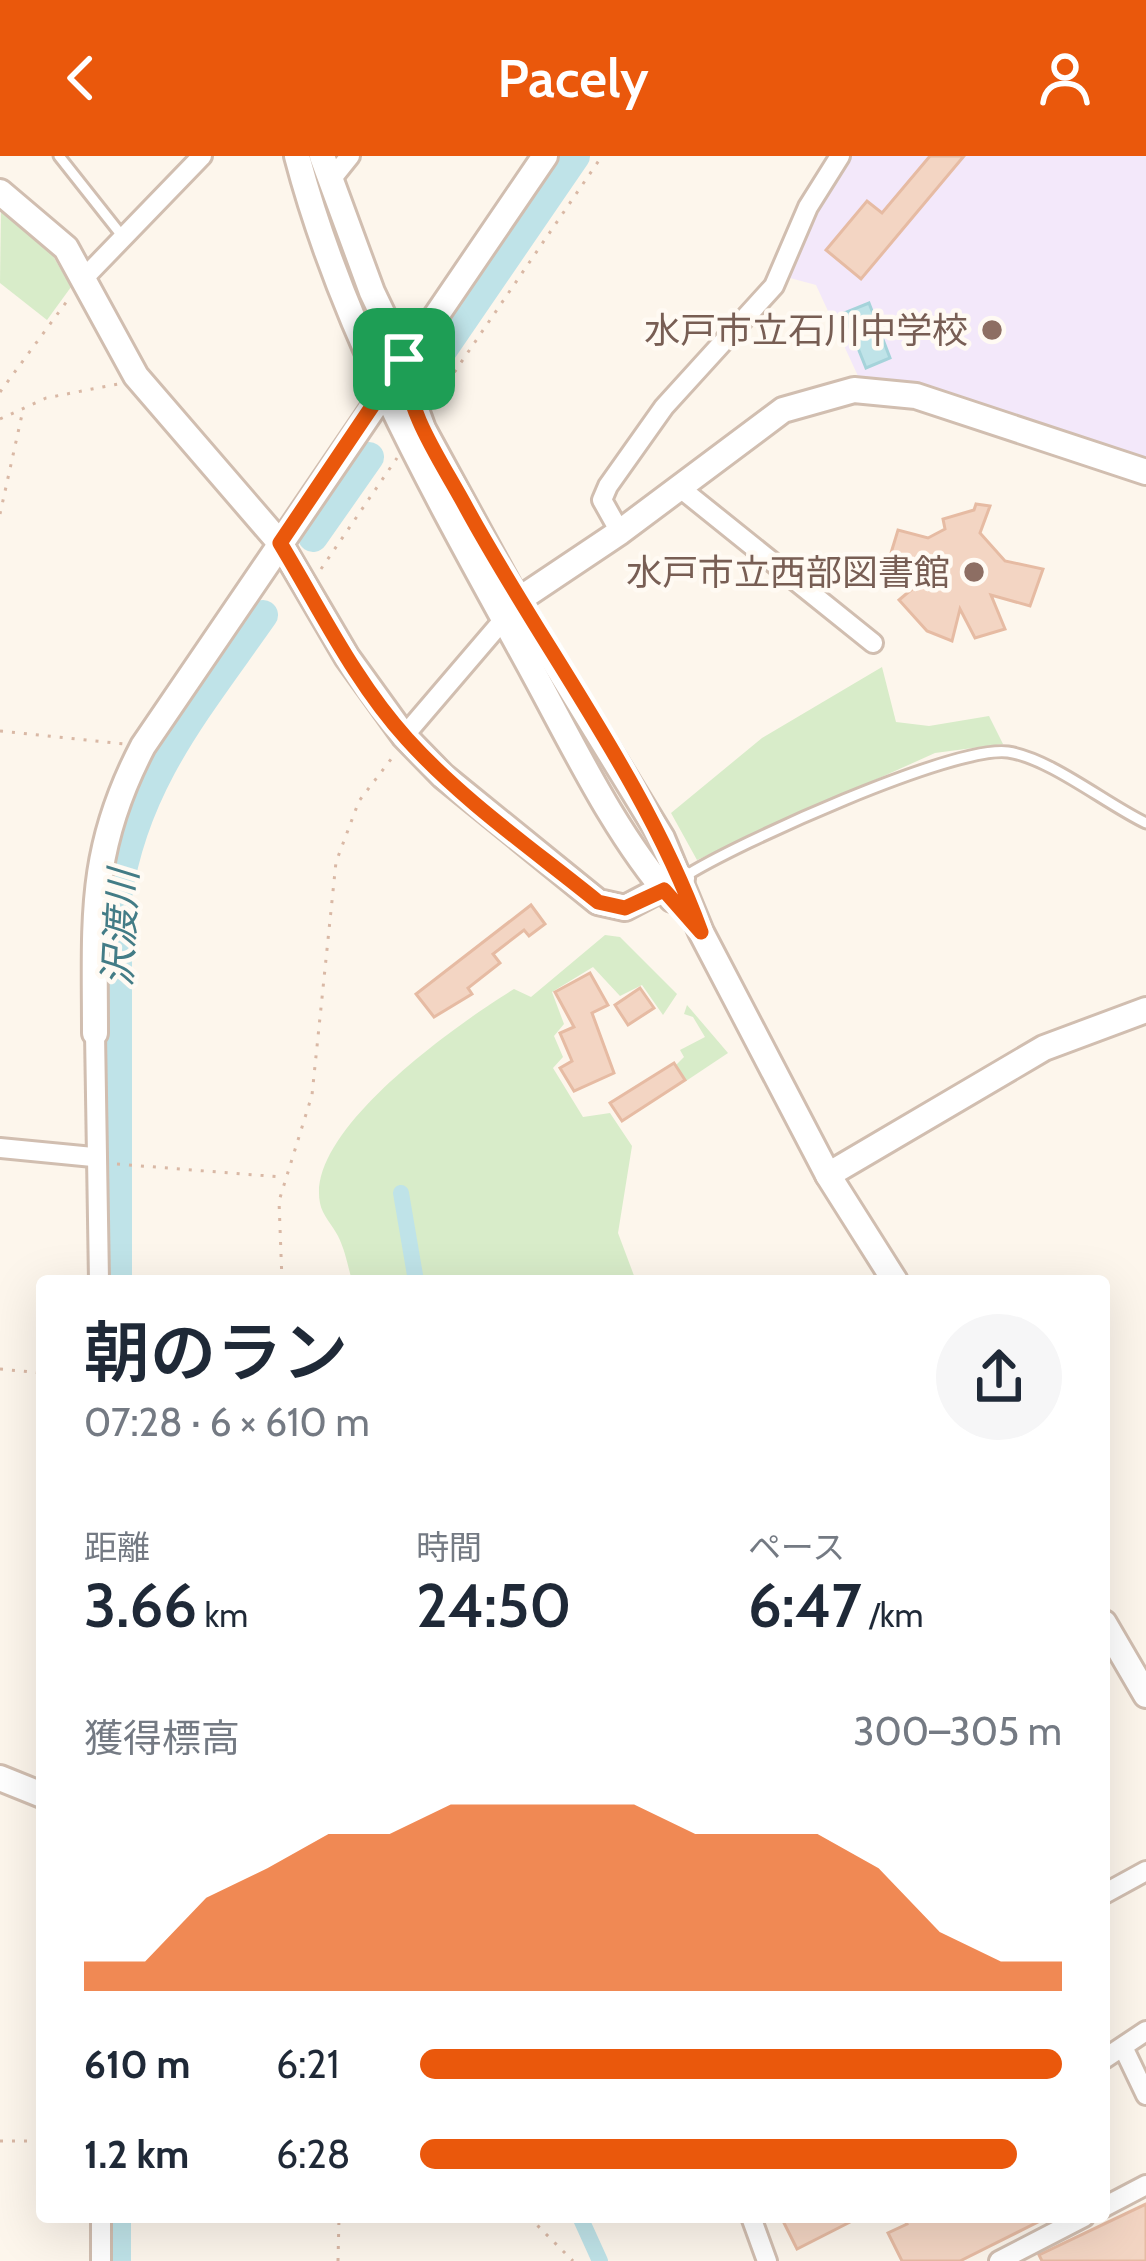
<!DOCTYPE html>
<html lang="ja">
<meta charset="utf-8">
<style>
:root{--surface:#fff;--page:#f6f6f7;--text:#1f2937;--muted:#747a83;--accent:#ea580c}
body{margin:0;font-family:Cabin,"Noto Sans JP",sans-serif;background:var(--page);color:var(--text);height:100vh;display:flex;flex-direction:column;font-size:45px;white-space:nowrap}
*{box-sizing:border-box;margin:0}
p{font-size:39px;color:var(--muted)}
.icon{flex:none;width:66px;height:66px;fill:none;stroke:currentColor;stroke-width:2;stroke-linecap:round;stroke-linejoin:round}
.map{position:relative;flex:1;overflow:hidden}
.panel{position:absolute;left:36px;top:1119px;width:1074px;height:948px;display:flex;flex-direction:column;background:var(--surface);border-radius:12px;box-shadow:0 12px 48px #0002}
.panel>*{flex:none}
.pin{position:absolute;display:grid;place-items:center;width:102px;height:102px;color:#fff;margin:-51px;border-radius:24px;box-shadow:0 6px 18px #0006}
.round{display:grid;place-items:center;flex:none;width:126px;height:126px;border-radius:63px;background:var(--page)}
.overview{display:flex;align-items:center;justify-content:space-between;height:204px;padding:0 48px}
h1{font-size:66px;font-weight:600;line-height:90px}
.stats{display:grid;grid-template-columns:repeat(3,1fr);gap:18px;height:204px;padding:12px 48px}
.stats div{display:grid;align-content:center}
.stats b{font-size:60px;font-weight:600}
.stats small{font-size:33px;font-weight:400}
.stats p{font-size:33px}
.chart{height:336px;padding:24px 48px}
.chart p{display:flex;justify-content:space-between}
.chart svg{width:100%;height:216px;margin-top:12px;fill:var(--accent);opacity:.7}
ul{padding:0 48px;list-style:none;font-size:39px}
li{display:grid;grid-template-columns:192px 144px 1fr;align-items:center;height:90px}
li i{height:30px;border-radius:15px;background:var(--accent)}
header{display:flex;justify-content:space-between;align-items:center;height:156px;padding:0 48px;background:var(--accent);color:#fff;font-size:54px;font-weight:600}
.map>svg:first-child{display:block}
.education{fill:#f3e8fa}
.green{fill:#d8ecc9}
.water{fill:#bfe3e8;stroke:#a5d3da;stroke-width:3}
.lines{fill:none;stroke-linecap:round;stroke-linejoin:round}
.canal{stroke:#bfe3e8;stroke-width:16}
.river{stroke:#bfe3e8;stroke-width:30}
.building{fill:#f3d5c3;stroke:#e6bba3;stroke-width:3}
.service-casing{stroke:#d1beb0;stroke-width:15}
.minor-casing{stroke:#d1beb0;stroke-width:24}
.tertiary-casing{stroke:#d1beb0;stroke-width:30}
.path{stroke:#d9b8a5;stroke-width:3;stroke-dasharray:3 9;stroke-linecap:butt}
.service{stroke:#fff;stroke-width:9}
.minor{stroke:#fff;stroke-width:18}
.tertiary{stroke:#fff;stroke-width:24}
.route-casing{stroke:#fff;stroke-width:24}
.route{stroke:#ea580c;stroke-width:15}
.education-dot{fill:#8d6e63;stroke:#fffaf3;stroke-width:4.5}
.labels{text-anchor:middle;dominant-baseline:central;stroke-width:9;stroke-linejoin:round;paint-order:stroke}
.education-label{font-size:36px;fill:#785e54;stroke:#fffaf3;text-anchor:end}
.water-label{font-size:39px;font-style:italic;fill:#437c86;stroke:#fffaf3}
</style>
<header><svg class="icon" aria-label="back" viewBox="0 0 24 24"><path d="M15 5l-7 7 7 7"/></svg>Pacely<svg class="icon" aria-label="person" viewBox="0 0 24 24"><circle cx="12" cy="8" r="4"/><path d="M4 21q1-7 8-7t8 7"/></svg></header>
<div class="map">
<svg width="1146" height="2105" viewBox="0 0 1146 2105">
<rect width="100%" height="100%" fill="#fdf6ec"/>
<!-- education -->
<polygon class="education" points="848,0 1146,0 1146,305 915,226 858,220 816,129 790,122 812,56"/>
<!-- green -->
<g class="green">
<polygon points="1,51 45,86 71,131 47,164 0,127"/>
<polygon points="882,511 896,566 929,570 989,560 1003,588 935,597 697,704 671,657 762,582"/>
<path d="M605 779 620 781 677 838 663 859 642 829 620 840 593 811 552 836 564 868 554 880 563 901 553 912 583 961 610 957 632 990 618 1077 636 1125H352C348 1110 345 1094 338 1080 333 1070 322 1059 320 1047 305 974 459 867 514 833L531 841Z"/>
<polygon points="687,849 728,897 686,925 676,909 684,901 680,894 705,881 693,861 684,858"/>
</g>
<!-- water -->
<polygon class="water" points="869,147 890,202 866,212 844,157"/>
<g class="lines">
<!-- canal -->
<g class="canal">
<polyline points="401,1037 416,1125"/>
<polyline points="580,2061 600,2105"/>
</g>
<!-- river -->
<g class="river">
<polyline points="434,206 575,0"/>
<polyline points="313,381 369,301"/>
<path d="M117 1125V741C134 626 198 552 263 459"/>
<polyline points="116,2061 116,2105"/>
</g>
</g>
<!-- building -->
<g class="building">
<polygon points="930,0 964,0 861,123 826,94 867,45 882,57"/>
<polygon points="976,348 990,350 980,377 1005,405 1043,413 1030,450 991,439 1005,473 975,482 960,453 952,485 927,475 899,444 925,422 887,410 898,374 928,382 945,373 943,363 974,354"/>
<polygon points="531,749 545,768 529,780 524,774 493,798 500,807 468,832 472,838 434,861 416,838"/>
<polygon points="590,817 608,849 592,857 614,917 574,935 560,912 572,905 560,877 574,871 555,836"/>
<polygon points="640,832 654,852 628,869 615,849"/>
<polygon points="674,907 685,924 622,965 610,947"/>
<polygon points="1146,2048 1146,2105 1042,2105 1039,2099"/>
<polygon points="781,2061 860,2061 797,2093"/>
<polygon points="904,2061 1048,2061 960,2105 902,2105 888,2077 907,2068"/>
</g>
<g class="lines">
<defs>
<g id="service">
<polyline points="59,0 123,81"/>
<path d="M684 721C735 688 954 589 1008 596 1050 602 1106 648 1146 667"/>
</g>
<g id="minor">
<polyline points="330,25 350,0"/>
<polyline points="85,121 202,0"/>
<polyline points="679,331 873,487"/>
<polyline points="620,376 602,344 608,330 664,251 774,130 808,51 840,0"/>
<polyline points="404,580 504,463"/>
<polyline points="95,877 99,1125"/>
<polyline points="0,992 93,1001"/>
<polyline points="1104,1738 1146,1715"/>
<polyline points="1123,1891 1146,1939"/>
<polyline points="1104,1903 1146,1875"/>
<polyline points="1104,2051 1146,2029"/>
<polyline points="101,2061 101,2105"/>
<polyline points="751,2061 767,2105"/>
<polyline points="999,2105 1084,2061"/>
</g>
<g id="tertiary">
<path d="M297 0C345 183 443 351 533 516 574 591 615 678 672 743"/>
<polyline points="322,0 372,136 404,203 405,223 423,273 517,445 662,682 701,776 828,1019 895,1125"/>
<polyline points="0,36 66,92 136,220 280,387 347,501 404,580 443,620 598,746 625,752 682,722"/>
<polyline points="517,445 620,376 783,254 854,234 916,240 1146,316"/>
<path d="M95 877C95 763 88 695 143 590L545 0"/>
<polyline points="828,1019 1044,892 1146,854"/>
<polyline points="1104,1467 1146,1539"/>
<polyline points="0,1622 42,1639"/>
</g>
</defs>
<!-- service casing -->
<use href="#service" class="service-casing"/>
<!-- minor casing -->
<use href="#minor" class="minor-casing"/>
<!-- tertiary casing -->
<use href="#tertiary" class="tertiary-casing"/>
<!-- path -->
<g class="path">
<polyline points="0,236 70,141"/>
<polyline points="434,246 602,0"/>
<polyline points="0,263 46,242 118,228"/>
<polyline points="0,358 23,254"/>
<polyline points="321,413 397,302"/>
<polyline points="0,575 124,588"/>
<polyline points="117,1008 281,1021"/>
<polyline points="282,1125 279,1045 312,939 336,706 359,645 395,598"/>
<polyline points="0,1213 42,1217"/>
<polyline points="0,1985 42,1985"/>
<polyline points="529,2061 573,2105"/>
<polyline points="338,2105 339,2061"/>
</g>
<!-- service -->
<use href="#service" class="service"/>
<!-- minor -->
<use href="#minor" class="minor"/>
<!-- tertiary -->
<use href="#tertiary" class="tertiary"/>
</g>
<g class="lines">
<defs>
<path id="route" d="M404 203C406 258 442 306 467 353 544 494 646 625 701 776L664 734 625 752 598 746C534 694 463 645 407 583 355 526 320 453 280 387Z"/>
</defs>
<!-- route casing -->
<use href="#route" class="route-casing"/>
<!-- route -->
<use href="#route" class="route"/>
</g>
<!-- markers -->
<g class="education-dot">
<circle cx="992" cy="174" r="12"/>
<circle cx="974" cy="416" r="12"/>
</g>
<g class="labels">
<!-- education labels -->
<g class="education-label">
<text x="968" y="174">水戸市立石川中学校</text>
<text x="950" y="416">水戸市立西部図書館</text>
</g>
<!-- water labels -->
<g class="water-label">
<text transform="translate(120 772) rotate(-87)">沢渡川</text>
</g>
</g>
</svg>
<div class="pin" style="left:404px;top:203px;background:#1e9e55"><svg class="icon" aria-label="arrive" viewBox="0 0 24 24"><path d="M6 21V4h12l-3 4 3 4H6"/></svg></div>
<section class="panel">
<div class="overview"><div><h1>朝のラン</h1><p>07:28 · 6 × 610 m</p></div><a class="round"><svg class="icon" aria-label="share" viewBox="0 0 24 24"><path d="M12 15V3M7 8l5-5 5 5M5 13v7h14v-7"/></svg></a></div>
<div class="stats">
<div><p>距離</p><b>3.66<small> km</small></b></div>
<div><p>時間</p><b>24:50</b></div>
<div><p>ペース</p><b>6:47<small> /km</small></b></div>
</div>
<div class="chart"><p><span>獲得標高</span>300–305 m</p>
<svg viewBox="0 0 160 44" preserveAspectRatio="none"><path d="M0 44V38L10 38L20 25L30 19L40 12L50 12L60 6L70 6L80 6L90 6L100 12L110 12L120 12L130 19L140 32L150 38L160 38V44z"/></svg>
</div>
<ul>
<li><b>610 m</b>6:21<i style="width:100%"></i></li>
<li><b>1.2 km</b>6:28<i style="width:93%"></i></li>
</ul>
</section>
</div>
